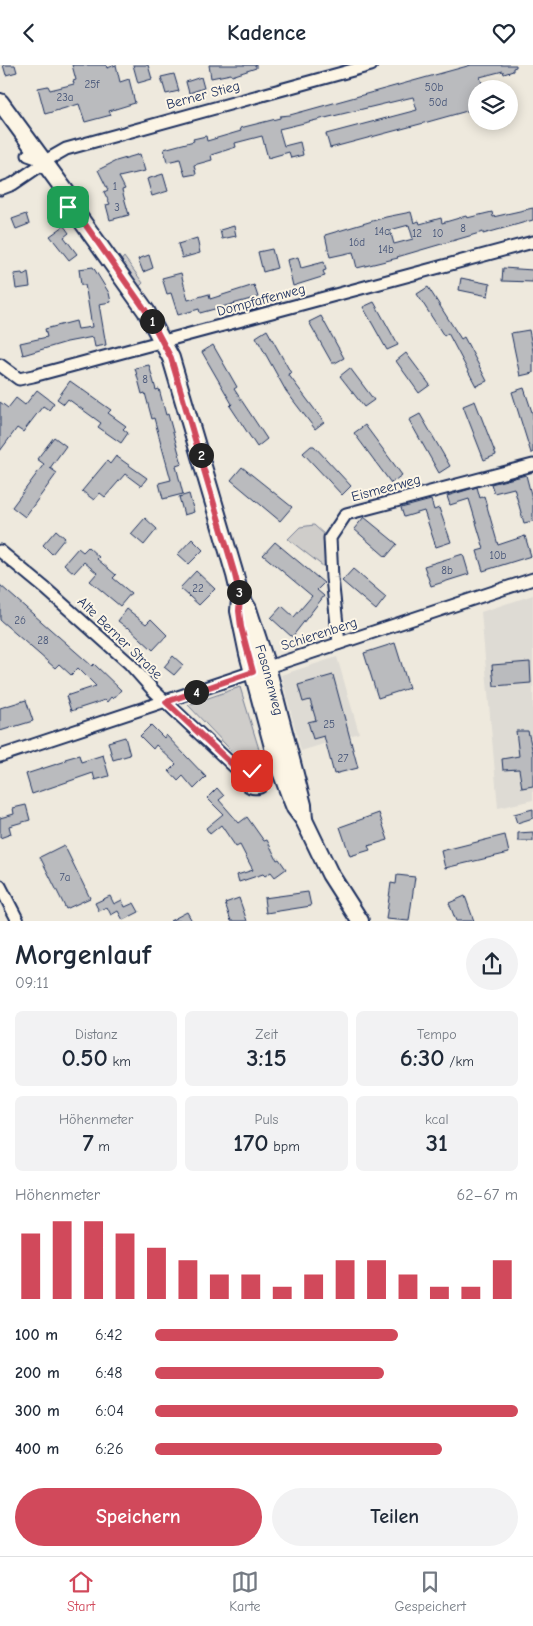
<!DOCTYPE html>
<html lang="de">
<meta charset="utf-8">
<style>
:root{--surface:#fff;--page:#f2f2f3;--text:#1f2937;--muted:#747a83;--line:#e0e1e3;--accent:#d1495b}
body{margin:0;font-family:"Comic Neue",sans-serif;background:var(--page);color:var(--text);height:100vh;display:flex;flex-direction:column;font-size:19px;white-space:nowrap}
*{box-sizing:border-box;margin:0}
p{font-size:16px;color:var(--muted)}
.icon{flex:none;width:28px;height:28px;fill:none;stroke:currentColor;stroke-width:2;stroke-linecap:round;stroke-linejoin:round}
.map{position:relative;height:856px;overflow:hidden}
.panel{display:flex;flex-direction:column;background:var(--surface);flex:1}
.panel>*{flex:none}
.fabs{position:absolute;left:468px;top:15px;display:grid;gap:10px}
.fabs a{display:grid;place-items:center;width:50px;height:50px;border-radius:50%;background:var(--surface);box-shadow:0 2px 12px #0003;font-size:25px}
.pin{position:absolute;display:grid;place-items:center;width:42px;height:42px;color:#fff;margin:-21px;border-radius:10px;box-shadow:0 2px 8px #0006}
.km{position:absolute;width:25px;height:25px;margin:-12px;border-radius:50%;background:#222;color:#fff;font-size:14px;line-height:25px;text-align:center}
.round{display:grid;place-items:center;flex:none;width:52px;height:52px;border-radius:26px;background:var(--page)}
.summary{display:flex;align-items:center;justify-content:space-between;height:85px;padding:0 15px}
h1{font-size:28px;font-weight:700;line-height:38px}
.stats{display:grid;grid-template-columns:repeat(3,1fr);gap:8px;height:85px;padding:5px 15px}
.stats div{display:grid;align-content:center;border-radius:8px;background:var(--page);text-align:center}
.stats b{font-size:25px;font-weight:700}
.stats small{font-size:14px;font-weight:400}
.stats p{font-size:14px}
.chart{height:140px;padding:10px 15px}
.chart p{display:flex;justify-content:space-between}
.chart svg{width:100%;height:90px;margin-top:5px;stroke:var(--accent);stroke-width:6}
.primary-button{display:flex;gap:10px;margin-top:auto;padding:10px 15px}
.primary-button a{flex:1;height:58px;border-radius:30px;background:var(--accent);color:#fff;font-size:20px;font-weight:700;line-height:58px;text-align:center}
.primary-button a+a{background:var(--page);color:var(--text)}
ul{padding:0 15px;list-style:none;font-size:16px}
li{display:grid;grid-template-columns:80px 60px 1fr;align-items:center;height:38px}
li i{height:12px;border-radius:6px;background:var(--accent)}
header{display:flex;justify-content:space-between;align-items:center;height:65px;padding:0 15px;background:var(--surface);font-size:22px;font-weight:700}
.dock{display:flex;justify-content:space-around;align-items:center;height:70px;border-top:1px solid var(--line);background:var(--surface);font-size:14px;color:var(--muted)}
.dock a{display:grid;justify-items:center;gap:2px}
.dock .current{color:var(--accent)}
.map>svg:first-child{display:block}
.built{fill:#dedbd4}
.green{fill:#cfcdca;stroke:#757e94}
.building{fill:#babbbe;stroke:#1b2f5e;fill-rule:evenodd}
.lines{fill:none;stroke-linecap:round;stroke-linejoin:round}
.minor-casing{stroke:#1b2f5e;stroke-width:15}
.secondary-casing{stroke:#1b2f5e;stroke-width:20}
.minor{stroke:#fcf5e5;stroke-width:11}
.secondary{stroke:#fcf5e5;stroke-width:16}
.route-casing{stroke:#fff;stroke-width:10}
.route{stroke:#d1495b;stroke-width:6}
.labels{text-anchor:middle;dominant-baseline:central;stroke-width:4;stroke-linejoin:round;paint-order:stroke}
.number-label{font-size:11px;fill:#435276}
.street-label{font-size:14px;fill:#1b2f5e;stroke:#fcf5e5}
</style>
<header><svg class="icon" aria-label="back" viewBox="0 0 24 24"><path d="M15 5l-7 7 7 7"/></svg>Kadence<svg class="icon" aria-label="heart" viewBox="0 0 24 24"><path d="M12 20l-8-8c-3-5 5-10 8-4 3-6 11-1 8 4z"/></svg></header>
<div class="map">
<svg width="533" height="856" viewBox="0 0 533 856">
<rect width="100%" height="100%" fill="#eee9dd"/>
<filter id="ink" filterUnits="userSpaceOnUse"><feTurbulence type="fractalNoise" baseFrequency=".02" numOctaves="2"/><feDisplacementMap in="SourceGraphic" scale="10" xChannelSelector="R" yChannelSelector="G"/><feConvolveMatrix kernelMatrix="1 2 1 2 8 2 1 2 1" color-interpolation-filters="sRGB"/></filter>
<g filter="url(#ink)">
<!-- built -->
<g class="built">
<polygon points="533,530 533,735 498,743 481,547"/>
<polygon points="337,592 359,668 301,686 281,610"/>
</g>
<!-- green -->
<g class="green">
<polygon points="124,192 143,218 140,221 137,221 120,197"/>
<polygon points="314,460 327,472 328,505 288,474 300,462"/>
<polygon points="240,622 265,704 244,699 188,640"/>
</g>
<!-- building -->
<g class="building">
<polygon points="3,0 15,0 17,7 6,10"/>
<polygon points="72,0 106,0 107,3 116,0 120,17 129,14 135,38 109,46 111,50 85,57 79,39 45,49 38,23 48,21 50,25 74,19 73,16 76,15"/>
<polygon points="133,0 148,0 152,14 138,18"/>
<polygon points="209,0 256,0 256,3 232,11 231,9 211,13"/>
<polygon points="471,0 516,0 516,2 513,3 513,6 504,9 503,6 480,12 484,24 476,24 476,26 470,28 474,44 424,58 330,83 326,69 417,45 413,32 279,64 284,81 300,77 303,90 291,93 289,87 268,93 262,71 235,78 236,82 211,90 212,95 194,100 196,109 185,111 180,94 167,97 164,84 194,76 193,74 206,71 207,76 241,66 240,63 280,53 280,51 290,50"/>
<polygon points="174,9 179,26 166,29 161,12"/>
<polygon points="201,12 204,23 189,28 186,17"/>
<polygon points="140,89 145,106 119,112 125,124 122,125 129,150 110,155 106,140 110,139 104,127 108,125 98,105 116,96"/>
<polygon points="163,109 168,126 152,131 147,114"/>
<path d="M533 143V155L483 169V167L397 192 398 193 357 203 353 187 330 192 325 170 386 152 411 147 414 158 419 156 420 159 441 153 442 158 466 151 467 153 492 147 493 152ZM409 160 413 174 394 179 390 165Z"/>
<polygon points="26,149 29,159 16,164 12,154"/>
<polygon points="64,161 69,168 64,172 77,189 69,195 50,171"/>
<polygon points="234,161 236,171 222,174 220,165"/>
<polygon points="197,173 200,188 182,193 178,179"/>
<polygon points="272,184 277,203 263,207 258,187"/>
<polygon points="149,190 153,203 143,207 138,194"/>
<polygon points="298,192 301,203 324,197 326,205 323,206 325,211 293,221 287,195"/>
<polygon points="93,202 109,228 111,237 99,239 106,280 95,282 93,272 67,277 23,290 20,278 47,272 45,264 76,256 78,264 92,262 86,225 85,220 81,220 79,204"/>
<polygon points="503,203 533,205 533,217 502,216"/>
<polygon points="28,207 30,222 16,224 14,209 22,208 23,210"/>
<polygon points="181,208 188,235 209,229 210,234 254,220 258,232 200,248 199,244 178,250 171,228 167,229 162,213"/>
<polygon points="461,213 490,219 488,231 459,225"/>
<polygon points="428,222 461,274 464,272 487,316 476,321 448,268 444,271 417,229"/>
<polygon points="374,237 398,280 387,285 363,242"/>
<polygon points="321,251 344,293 335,298 332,298 309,257"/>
<polygon points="267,265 291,308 288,309 324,357 315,364 286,326 256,272"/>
<polygon points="529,265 533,286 533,308 520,311 511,268"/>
<polygon points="213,280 237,322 234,324 267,374 257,382 230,341 232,339 202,287"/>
<polygon points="406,288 430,320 419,328 396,296"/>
<polygon points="149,300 156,325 159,324 166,350 168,349 182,399 176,401 183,429 163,434 159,418 171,415 154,353 152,354 145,328 142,329 135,303"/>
<polygon points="350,303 374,335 364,342 340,311"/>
<polygon points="70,316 111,345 108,348 126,361 123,364 128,368 121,378 98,362 101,358 68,334 64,339 57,334"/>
<polygon points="524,323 533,350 533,388 531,388 512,327"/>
<polygon points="37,325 54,338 49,345 43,341 23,367 17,363 0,386 0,337 8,343 16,333 25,340"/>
<polygon points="475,336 496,390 484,395 463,341"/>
<polygon points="420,349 450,401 439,408 409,355"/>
<polygon points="365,360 402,410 391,418 354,368"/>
<polygon points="54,372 66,381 50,403 57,408 25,452 12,442 44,399 37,394"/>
<polygon points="311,381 314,381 351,421 342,430 303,388"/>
<polygon points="116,391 147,413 141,421 125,409 105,432 100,428 94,435 82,426 107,396 110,399"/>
<polygon points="242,402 292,442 280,456 231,415"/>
<polygon points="526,410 533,437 533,456 524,458 514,423 494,428 491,419"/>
<polygon points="477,422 480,433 484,431 498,480 525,471 531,491 483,506 477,486 484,484 469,434 450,440 447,431"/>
<polygon points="189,429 194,447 184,450 179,432"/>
<polygon points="431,435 434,445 439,443 451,477 436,482 424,446 404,452 401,443"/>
<polygon points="364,452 397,479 386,492 354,464"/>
<polygon points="145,453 157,464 144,480 131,469"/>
<polygon points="56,465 65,473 52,489 43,480"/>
<polygon points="192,474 203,485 189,499 178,489"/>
<polygon points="275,477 324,518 317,525 324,531 292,572 271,553 282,541 294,552 312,531 263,490"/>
<polygon points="88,482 99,492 97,494 116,510 113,513 131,528 120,541 90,516 97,508 84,497 74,508 64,499 78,483 83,487"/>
<polygon points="463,489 469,509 431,521 424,501"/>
<polygon points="353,504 386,532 376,545 342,516"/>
<polygon points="196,506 215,524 199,540 180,523"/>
<polygon points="0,520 92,601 94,599 121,625 113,634 111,632 107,637 105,635 71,646 66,631 96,621 78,603 71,610 59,599 55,603 0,555"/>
<polygon points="127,544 146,559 151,554 167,570 153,585 128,562 127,563 118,556"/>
<polygon points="395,578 409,623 378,633 364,588"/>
<polygon points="173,591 183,600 174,610 164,602"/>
<polygon points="530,597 531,618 494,621 492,600"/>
<polygon points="333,610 358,703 334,709 324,671 313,674 308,657 316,655 310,635 303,637 298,620"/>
<polygon points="26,635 33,656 0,666 0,643"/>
<polygon points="151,660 164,673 166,670 206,712 194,724 183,711 178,716 169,706 176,699 156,680 153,684 140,671"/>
<polygon points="516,666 528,666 533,688 533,721 522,723 519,704 503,705 502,694 519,691"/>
<polygon points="125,672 130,690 113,695 108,677"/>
<polygon points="79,690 81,697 103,690 109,711 95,715 93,708 32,729 26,709 66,696 65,694"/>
<polygon points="217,723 224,731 219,735 239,758 247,752 264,776 267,775 277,795 279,794 286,804 275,812 271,807 265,811 263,809 239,817 237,810 253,805 240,780 236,782 221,760 210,769 206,763 223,749 207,733"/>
<polygon points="26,740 30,755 9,761 11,769 0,773 0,753 14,749 13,743"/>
<polygon points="533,744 533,753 517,758 514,749"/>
<polygon points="379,748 388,775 368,781 370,785 350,791 340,762"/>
<polygon points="533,767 533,776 518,776 518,768"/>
<polygon points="505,770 509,788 445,803 441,786"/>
<polygon points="64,780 90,833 66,844 40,792"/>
<polygon points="397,810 415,812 409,856 386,854 391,818 396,819"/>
<polygon points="308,827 311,841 266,848 264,833"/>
<polygon points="110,831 114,839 122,835 125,842 134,838 139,847 123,855 118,846 111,850 107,842 99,846 95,838"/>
<polygon points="465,831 474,856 456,856 449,838"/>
<polygon points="239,833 247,856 231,856 225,838"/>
<polygon points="187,847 192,856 170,856"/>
</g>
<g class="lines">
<defs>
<g id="minor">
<polyline points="28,90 45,96 66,84 371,0"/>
<polyline points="0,124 13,119 38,102"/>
<polyline points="0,300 19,314 33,311 533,177"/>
<path d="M0 486 46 524 130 599 153 625 238 705C243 715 247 726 260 722L262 714 257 708 238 705"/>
<polyline points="339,578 332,513 330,473 346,449 533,400"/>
<polyline points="0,691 533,514"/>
<polyline points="0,821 18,856"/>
</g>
<g id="secondary">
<path id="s1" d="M0 37 74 138 79 152 146 246 171 293 235 510 240 531 248 544 267 602 303 740 304 755"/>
<polyline points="240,535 239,546 248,589 276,693 289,728 295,743 304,755 330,809 360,856"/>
</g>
</defs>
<!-- minor casing -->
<use href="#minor" class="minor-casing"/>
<!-- secondary casing -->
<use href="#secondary" class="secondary-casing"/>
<!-- minor -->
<use href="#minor" class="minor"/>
<!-- secondary -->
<use href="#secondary" class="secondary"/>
</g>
</g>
<g class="lines" filter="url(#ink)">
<defs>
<polyline id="route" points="68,142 80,152 146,246 171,293 235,510 240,531 239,546 241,562 253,607 166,637 238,705 252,706"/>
</defs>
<!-- route casing -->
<use href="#route" class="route-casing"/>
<!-- route -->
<use href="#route" class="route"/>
</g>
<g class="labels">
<!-- number labels -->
<g class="number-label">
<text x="92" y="19">25f</text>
<text x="434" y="22">50b</text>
<text x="65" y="32">23a</text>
<text x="438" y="37">50d</text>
<text x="115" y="121">1</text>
<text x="117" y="142">3</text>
<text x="463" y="163">8</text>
<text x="382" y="166">14c</text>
<text x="417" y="168">12</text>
<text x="438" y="168">10</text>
<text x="357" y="177">16d</text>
<text x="386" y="184">14b</text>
<text x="145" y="314">8</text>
<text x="498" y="490">10b</text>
<text x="447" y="505">8b</text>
<text x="198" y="523">22</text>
<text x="20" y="555">26</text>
<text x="43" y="575">28</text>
<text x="329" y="659">25</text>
<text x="343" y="693">27</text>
<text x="65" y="812">7a</text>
</g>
<!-- street labels -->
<g class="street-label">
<text transform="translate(203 30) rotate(-15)">Berner Stieg</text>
<text transform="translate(261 235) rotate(-15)">Dompfaffenweg</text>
<text transform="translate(386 423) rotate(-15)">Eismeerweg</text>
<text transform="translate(319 569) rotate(-18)">Schierenberg</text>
<text transform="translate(120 573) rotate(44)">Alte Berner Straße</text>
<text stroke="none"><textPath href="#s1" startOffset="646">Fasanenweg</textPath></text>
</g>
</g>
</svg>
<div class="fabs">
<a><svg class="icon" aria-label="layers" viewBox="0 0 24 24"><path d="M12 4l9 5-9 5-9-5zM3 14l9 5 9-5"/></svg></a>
</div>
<div class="pin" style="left:68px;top:142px;background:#1e9e55"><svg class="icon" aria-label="arrive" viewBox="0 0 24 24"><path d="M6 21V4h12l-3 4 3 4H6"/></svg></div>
<div class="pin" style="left:252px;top:706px;background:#d93025"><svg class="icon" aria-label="check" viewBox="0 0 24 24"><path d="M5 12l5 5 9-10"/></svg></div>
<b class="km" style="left:152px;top:256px">1</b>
<b class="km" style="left:201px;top:390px">2</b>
<b class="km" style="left:239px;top:527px">3</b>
<b class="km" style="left:196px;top:627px">4</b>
</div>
<section class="panel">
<div class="summary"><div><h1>Morgenlauf</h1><p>09:11</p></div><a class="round"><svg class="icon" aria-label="share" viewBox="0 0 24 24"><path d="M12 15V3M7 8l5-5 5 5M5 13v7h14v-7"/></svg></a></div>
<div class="stats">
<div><p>Distanz</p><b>0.50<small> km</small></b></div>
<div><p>Zeit</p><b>3:15</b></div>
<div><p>Tempo</p><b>6:30<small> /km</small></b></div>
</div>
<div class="stats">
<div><p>Höhenmeter</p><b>7<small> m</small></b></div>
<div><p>Puls</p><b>170<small> bpm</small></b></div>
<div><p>kcal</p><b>31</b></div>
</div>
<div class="chart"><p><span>Höhenmeter</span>62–67 m</p>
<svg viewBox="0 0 160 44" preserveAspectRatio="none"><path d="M5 44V12M15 44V6M25 44V6M35 44V12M45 44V19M55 44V25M65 44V32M75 44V32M85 44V38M95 44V32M105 44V25M115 44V25M125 44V32M135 44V38M145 44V38M155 44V25"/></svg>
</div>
<ul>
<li><b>100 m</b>6:42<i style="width:67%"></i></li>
<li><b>200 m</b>6:48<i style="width:63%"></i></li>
<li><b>300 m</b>6:04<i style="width:100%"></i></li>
<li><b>400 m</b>6:26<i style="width:79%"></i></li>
</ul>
<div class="primary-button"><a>Speichern</a><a>Teilen</a></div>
</section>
<nav class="dock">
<a class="current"><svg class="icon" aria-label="home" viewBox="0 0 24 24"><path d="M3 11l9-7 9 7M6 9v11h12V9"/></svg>Start</a>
<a><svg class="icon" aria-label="map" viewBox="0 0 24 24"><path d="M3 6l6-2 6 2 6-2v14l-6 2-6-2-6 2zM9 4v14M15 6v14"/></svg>Karte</a>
<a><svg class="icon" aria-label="saved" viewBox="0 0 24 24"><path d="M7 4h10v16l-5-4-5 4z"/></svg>Gespeichert</a>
</nav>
